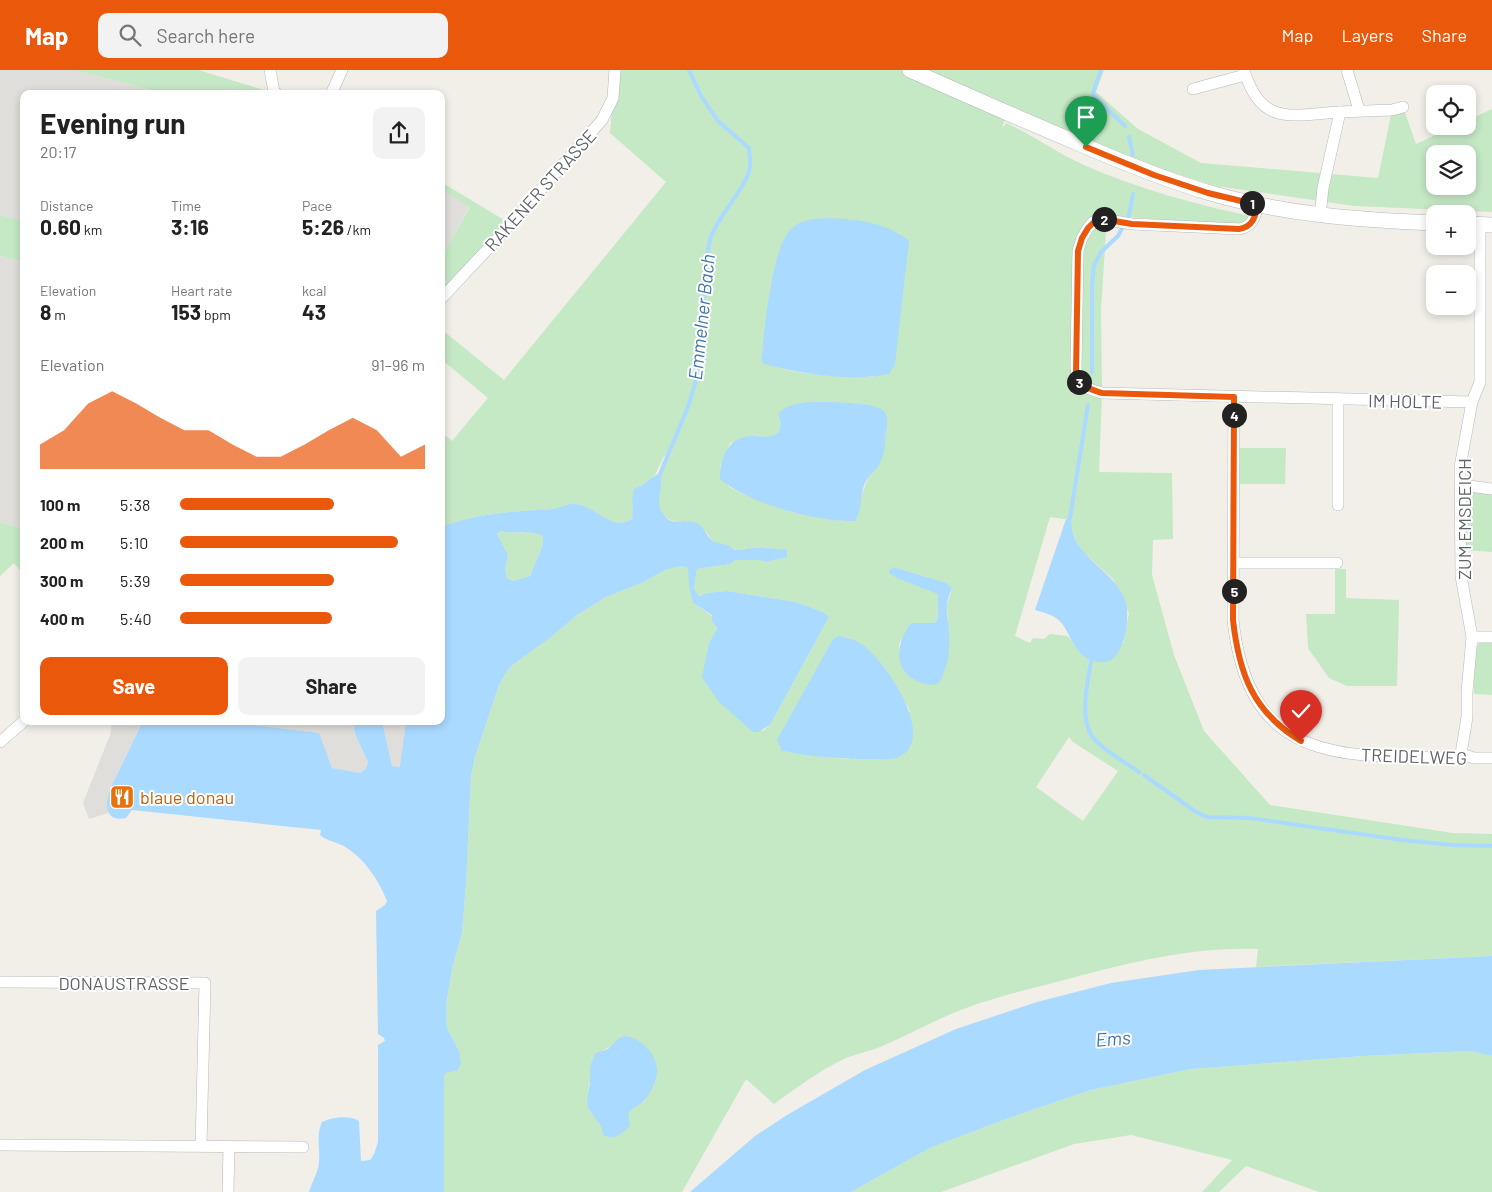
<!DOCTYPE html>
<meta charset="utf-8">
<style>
:root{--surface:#fff;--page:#f2f2f2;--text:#222;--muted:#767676;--accent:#ea580c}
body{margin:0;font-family:Barlow,sans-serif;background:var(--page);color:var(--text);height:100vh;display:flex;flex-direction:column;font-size:19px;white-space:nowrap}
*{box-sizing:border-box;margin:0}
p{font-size:16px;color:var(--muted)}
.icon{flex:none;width:28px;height:28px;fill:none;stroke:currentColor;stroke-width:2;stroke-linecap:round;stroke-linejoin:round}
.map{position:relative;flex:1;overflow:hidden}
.details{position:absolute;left:20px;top:20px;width:425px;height:635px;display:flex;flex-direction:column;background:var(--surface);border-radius:10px;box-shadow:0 2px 8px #0003}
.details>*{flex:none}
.buttons{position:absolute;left:1426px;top:15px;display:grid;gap:10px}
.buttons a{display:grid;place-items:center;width:50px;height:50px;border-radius:10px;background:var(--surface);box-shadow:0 2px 8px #0003;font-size:25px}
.pin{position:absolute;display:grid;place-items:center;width:42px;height:42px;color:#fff;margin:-51px -21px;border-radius:50% 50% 50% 0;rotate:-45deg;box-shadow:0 0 5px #0007}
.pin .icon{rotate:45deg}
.km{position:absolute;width:25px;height:25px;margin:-12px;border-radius:50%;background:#222;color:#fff;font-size:14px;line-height:25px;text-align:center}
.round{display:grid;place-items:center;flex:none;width:52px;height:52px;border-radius:10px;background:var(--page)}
.summary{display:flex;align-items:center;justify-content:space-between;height:85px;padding:0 20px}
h1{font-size:28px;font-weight:700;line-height:38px}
.stats{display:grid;grid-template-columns:repeat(3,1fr);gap:8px;height:85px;padding:5px 20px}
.stats div{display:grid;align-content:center}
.stats b{font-size:21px;font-weight:700}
.stats small{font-size:14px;font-weight:400}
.stats p{font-size:14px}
.chart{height:140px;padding:10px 20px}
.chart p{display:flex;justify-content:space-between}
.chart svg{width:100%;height:90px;margin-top:5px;fill:var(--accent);opacity:.7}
.action{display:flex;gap:10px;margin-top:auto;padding:10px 20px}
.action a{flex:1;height:58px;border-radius:10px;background:var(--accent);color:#fff;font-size:20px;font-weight:700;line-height:58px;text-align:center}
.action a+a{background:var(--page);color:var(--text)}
ul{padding:0 20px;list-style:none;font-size:16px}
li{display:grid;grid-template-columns:80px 60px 1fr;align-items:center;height:38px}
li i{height:12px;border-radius:6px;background:var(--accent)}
header{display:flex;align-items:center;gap:30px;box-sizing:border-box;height:70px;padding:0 25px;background:var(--accent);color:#fff}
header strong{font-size:24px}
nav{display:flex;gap:28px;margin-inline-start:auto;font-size:18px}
.search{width:350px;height:45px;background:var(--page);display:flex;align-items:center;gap:12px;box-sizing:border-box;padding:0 18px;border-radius:10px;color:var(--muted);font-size:19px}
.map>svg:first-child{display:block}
.industrial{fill:#e0deda}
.green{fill:#c5e8c5;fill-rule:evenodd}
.water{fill:#aadaff;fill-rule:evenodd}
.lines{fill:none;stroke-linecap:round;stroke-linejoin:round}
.stream{stroke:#aadaff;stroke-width:4}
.minor-casing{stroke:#b5b8bc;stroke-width:12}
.tertiary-casing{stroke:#b5b8bc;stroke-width:16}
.minor{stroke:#fff;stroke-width:11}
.tertiary{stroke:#fff;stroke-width:15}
.route-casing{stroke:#fff;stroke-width:10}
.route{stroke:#ea580c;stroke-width:6}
.labels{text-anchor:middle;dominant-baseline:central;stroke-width:4;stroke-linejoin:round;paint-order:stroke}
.street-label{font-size:18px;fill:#5f6368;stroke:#fff}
.food-label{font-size:18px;fill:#c56008;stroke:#fff;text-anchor:start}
.water-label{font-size:19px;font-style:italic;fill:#4174aa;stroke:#fff}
</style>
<header>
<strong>Map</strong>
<div class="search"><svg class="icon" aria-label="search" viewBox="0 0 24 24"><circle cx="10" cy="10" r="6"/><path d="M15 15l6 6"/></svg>Search here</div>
<nav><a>Map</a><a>Layers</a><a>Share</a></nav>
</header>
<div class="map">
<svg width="1492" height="1122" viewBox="0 0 1492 1122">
<rect width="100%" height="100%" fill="#f1efe8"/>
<!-- industrial -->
<g class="industrial">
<polygon points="0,0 73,0 167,24 24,24 24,151 0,145"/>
<polygon points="441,120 470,136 441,188"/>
<polygon points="0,186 24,192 24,459 0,452"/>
<polygon points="112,651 143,651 111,717 108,726 108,743 89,749 83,733 110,665"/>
<polygon points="223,651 353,651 355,664 368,692 366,698 361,703 332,698 318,663"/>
<polygon points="382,651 406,651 401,697 392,696"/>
</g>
<!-- green -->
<g class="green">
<polygon points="73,0 198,0 277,24 167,24"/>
<path d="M615 0H1104L1096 22 1138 59 1201 93 1378 108 1392 40 1403 37 1416 74 1454 56H1468V50L1492 39V142L1354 136 1216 116 1158 98 1067 61 1009 35 1002 59 1006 53C1033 65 1057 83 1084 95 1138 119 1197 135 1255 147L1250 155 1107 146 1101 240 1102 323 1099 402 1172 403 1173 469 1153 470 1152 505 1174 585 1204 661 1270 735 1453 763 1492 764V886L1256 897 1258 879C1193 877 1137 891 1075 907 1039 917 1001 925 966 938 936 949 909 965 880 977 868 982 855 984 844 989 819 1001 796 1018 774 1034L746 1009 682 1122H444V1007L446 1003 457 1001 459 981 447 958 446 936 452 899 462 863 466 814 471 707 475 687 499 615 507 601 514 594 550 568 577 545 606 527 642 513 665 500 682 496 688 498 689 500 693 533 712 546V551L717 560 709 573 708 580 763 661 770 655 829 547 823 542 796 532 727 521 707 523 699 526 694 519 697 499 730 494 735 490H760L766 492 787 487 786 479 780 480 765 478 737 480 731 478 728 475 714 473 707 463 694 452C679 453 658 452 659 431 659 420 664 413 660 403L666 386H664L655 405 632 426 633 442 632 449C611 462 595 435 575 434 567 433 560 438 552 439 530 441 508 441 486 445 471 447 456 452 441 456V362L452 371 488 328 441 289V259L504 310 666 112 610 63ZM1435 84H1468V116H1435ZM846 149 875 154 900 164 874 307C845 307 812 306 783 299 776 297 768 293 761 289L775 196ZM851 333 883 340 886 344 887 354 885 369 879 395 868 408 862 424 844 451 791 442 742 424 728 416 720 397 730 373 754 366 773 367 779 362 781 353 778 345ZM1050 447 1071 450V458L1076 470 1083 482 1113 509 1129 543 1123 574 1080 583 1068 566 1050 564 1044 569 1033 568 1030 573 1015 566ZM894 497 927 507 952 518 947 535 949 579 900 590 899 574 911 553H934L938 549V523L899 509ZM846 567C852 570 858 572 864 576 884 592 897 618 910 641L848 689 815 686 782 681ZM1069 667 1073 672 1118 701 1083 751 1036 717ZM618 969 657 1004 644 1032 631 1039 628 1044C630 1051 627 1060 620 1064L603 1059 600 1052 590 1042 588 1037V1023L589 1014 603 980 614 975Z"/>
<polygon points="441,112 511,154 441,229 441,188 470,137 441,120"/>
<polygon points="0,145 24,151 24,192 0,186"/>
<polygon points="1239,378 1286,378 1285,414 1238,414"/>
<polygon points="1475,421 1492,423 1492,482 1466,480 1465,430 1469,423"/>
<polygon points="0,452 24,459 24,505 14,493 0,506"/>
<path d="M501 461C515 465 529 459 543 465V474L530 506 513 511 507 508 505 499 508 485 497 464Z"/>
<polygon points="1335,499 1346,499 1346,528 1399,530 1397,616 1347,616 1329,608 1308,578 1306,544 1335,544"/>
<polygon points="1492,572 1492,625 1474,624 1474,582 1479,573"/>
<polygon points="1470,981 1492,986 1492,1122 1319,1122 1246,1096 1219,1122 1202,1122 1232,1090 1131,1065 1074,1074 941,1122 851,1122 930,1078 1006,1049 1091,1020 1191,999 1364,986"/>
</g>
<!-- water -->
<g class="water">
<path d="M827 148C855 149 887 152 909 171L895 294 889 304C853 312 800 304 764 294L761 290C765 259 771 180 791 159 801 149 815 149 827 148Z"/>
<path d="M808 332C823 332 873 331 884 341 889 346 887 357 886 363 885 373 885 384 880 393 877 400 870 404 866 411 859 424 863 440 855 451 817 452 749 434 720 409 720 387 728 366 753 366 764 366 770 369 779 362L781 353 778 345C784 335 797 334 808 332Z"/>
<path d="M660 403C665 416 655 428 661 440 668 457 681 450 694 452 703 454 706 466 713 471 717 474 723 473 727 475 731 476 732 480 737 480 746 480 755 477 764 478 772 478 779 480 787 479V487L766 492 760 490H735L730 494 697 499 694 519 699 526 707 523 727 521 796 532 823 542 829 547 770 655 758 662H753L718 631 702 607 709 573 717 559 712 551V545L693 533 689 516 688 498 682 496 665 500 642 513 606 527 577 545 550 568 514 594 507 601 499 615 475 687 471 707 466 814 462 863 452 899 446 936 447 958 459 981 461 993 457 1001 446 1003 444 1007V1122H309C312 1112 319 1101 319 1091 320 1077 316 1065 322 1052 333 1047 349 1045 359 1051L361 1091 370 1090 374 1084 378 1072V975L385 971 384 968 378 964 376 841 385 835 387 831C378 809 365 789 344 776 336 772 327 771 320 765L321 760 132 740 126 748C103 753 105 732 111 717L143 651H223L319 663 332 698 361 703 366 698 368 692 355 664 353 651H382L392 696 400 697 406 651H441V456C456 452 471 447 486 445 508 441 530 441 552 439 560 438 567 433 575 434 595 435 611 462 632 449 634 439 630 429 634 419 646 415 650 407 660 403ZM501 461C515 465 529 459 543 466V474L530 506 513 511 507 508 505 499 508 485 497 464Z"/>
<path d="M1066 449 1071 450C1071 495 1134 503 1127 552 1126 563 1124 572 1119 581 1113 592 1104 594 1093 591 1071 584 1071 558 1056 548 1050 544 1041 542 1035 540Z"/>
<path d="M894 497 946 513 952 518C950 523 947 530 947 536 946 545 949 554 949 563 950 577 949 592 943 604 942 608 940 612 937 614 932 616 926 614 922 613 892 603 895 574 911 553H934L938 549V524L899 509 890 504 889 500Z"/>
<path d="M838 566C847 567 856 570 863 575 884 590 939 668 899 687 893 690 881 689 873 689 842 689 812 687 782 681L777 670 832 571Z"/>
<polygon points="1492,886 1492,986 1470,981 1364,986 1191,999 1091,1020 1006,1049 930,1078 851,1122 690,1122 755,1066 787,1045 865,1000 956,959 1037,932 1111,913 1199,900"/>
<path d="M625 966C641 968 656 983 657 1000 658 1009 649 1026 643 1032 639 1036 633 1037 630 1041 627 1045 630 1051 630 1056 621 1064 615 1071 603 1065 603 1053 595 1050 590 1041 584 1033 590 1019 590 1010 591 1005 589 1000 591 994 592 990 594 987 596 983L608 979 618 969Z"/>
</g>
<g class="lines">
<!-- stream -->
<g class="stream">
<polyline points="1101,0 1093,23 1095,27 1125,56"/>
<polyline points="1129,67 1133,85"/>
<polyline points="1092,302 1092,216 1094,195 1101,182 1118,166 1129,145 1133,124"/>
<path d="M659 407C674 367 694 333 700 289 705 251 701 212 709 174 714 149 746 120 750 97 751 91 749 83 749 78L718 51 701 26 689 0"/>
<polyline points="1069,454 1088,335"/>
<path d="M1092 587C1088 611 1076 654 1098 673 1110 684 1126 693 1139 702"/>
<polyline points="1144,705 1196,742 1207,747 1249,748 1402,770 1452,775 1492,776"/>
</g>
<defs>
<g id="minor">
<polyline points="270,0 274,22 277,24"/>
<path d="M1244 0C1261 57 1291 45 1340 42L1323 118 1320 146"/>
<polyline points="1347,0 1359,40"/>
<polyline points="1193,19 1245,5"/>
<polyline points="331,24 342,0"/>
<polyline points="1340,42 1392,40 1403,37"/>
<path d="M1258 135C1255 146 1253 157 1239 159L1132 154 1102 149 1093 152 1088 158 1082 168 1078 181 1076 296C1076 316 1085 318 1102 323L1472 332"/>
<polyline points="441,229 511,154 602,50 613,28 615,0"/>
<path d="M1234 327 1233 550C1249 693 1337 686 1453 688L1461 684 1474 688H1492"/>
<polyline points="1462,415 1492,419"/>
<polyline points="1338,435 1338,329"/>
<polyline points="1234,493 1337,493"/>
<polyline points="1472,567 1492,567"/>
<polyline points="0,672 24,651"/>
<polyline points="1461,684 1467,647 1467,622 1472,567 1461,506 1460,397 1472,332 1480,312 1480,155"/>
<polyline points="0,912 205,913 201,1076"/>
<polyline points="0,1075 303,1077"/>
<polyline points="228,1122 229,1077"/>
</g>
<g id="tertiary">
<path d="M910 0C966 25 1023 50 1080 74 1122 92 1163 109 1207 122 1281 144 1358 150 1435 153"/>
<polyline points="1468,154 1492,155"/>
</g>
</defs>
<!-- minor casing -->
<use href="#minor" class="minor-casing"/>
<!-- tertiary casing -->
<use href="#tertiary" class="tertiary-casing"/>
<!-- minor -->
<use href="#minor" class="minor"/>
<!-- tertiary -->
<use href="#tertiary" class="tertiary"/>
</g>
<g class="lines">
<defs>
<path id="route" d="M1086 77 1154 105 1208 123 1258 135C1255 147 1253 157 1239 159L1132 154 1102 149 1094 152 1088 158 1082 168 1078 181 1076 304C1081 317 1089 319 1102 323L1234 327 1233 550C1239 604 1253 642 1301 671"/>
</defs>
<!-- route casing -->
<use href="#route" class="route-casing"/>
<!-- route -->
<use href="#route" class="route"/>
</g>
<!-- icons -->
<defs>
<symbol id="restaurant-square" viewBox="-11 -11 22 22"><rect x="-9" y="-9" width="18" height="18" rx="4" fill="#e8710a" stroke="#fff"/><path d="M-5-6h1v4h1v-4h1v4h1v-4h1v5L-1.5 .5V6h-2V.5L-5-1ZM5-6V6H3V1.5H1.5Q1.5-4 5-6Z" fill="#fff"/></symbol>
</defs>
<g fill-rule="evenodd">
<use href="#restaurant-square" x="108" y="713" width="28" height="28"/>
</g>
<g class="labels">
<!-- street labels -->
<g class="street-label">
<text transform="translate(540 120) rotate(-48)">RAKENER STRASSE</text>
<text transform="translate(1405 331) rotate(1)">IM HOLTE</text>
<text transform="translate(1464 449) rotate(-90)">ZUM EMSDEICH</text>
<text transform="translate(1414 686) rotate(2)">TREIDELWEG</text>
<text x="124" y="913">DONAUSTRASSE</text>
</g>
<!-- food labels -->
<g class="food-label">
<text x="140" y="727">blaue donau</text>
</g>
<!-- water labels -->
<g class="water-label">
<text transform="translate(701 247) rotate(-84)">Emmelner Bach</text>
<text transform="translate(1113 968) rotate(-4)">Ems</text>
</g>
</g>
</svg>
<div class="buttons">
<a><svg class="icon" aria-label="locate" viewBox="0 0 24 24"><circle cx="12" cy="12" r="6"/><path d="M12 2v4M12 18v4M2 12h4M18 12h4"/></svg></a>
<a><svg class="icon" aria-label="layers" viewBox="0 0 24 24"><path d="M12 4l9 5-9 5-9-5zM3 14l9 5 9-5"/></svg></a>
<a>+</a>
<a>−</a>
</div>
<div class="pin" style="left:1086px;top:77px;background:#1e9e55"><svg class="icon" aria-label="arrive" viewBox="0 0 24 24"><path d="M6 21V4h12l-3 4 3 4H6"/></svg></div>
<div class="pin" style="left:1301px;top:671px;background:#d93025"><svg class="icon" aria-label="check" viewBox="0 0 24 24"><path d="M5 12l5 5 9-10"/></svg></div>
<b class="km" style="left:1252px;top:133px">1</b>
<b class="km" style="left:1104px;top:149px">2</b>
<b class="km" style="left:1079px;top:312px">3</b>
<b class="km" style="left:1234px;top:345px">4</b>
<b class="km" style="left:1234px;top:521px">5</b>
<section class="details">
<div class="summary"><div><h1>Evening run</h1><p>20:17</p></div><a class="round"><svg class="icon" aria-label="share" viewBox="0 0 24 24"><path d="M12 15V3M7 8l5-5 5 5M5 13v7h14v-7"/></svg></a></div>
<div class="stats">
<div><p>Distance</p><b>0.60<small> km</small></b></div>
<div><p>Time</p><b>3:16</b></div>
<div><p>Pace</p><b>5:26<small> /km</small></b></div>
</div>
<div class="stats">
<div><p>Elevation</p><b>8<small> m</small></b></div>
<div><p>Heart rate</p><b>153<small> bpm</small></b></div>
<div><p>kcal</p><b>43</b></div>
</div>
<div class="chart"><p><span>Elevation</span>91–96 m</p>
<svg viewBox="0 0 160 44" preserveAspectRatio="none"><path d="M0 44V32L10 25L20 12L30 6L40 12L50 19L60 25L70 25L80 32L90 38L100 38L110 32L120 25L130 19L140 25L150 38L160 32V44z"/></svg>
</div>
<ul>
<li><b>100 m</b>5:38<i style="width:63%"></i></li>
<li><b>200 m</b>5:10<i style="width:89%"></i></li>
<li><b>300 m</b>5:39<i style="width:63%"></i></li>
<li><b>400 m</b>5:40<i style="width:62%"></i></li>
</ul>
<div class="action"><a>Save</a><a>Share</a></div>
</section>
</div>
